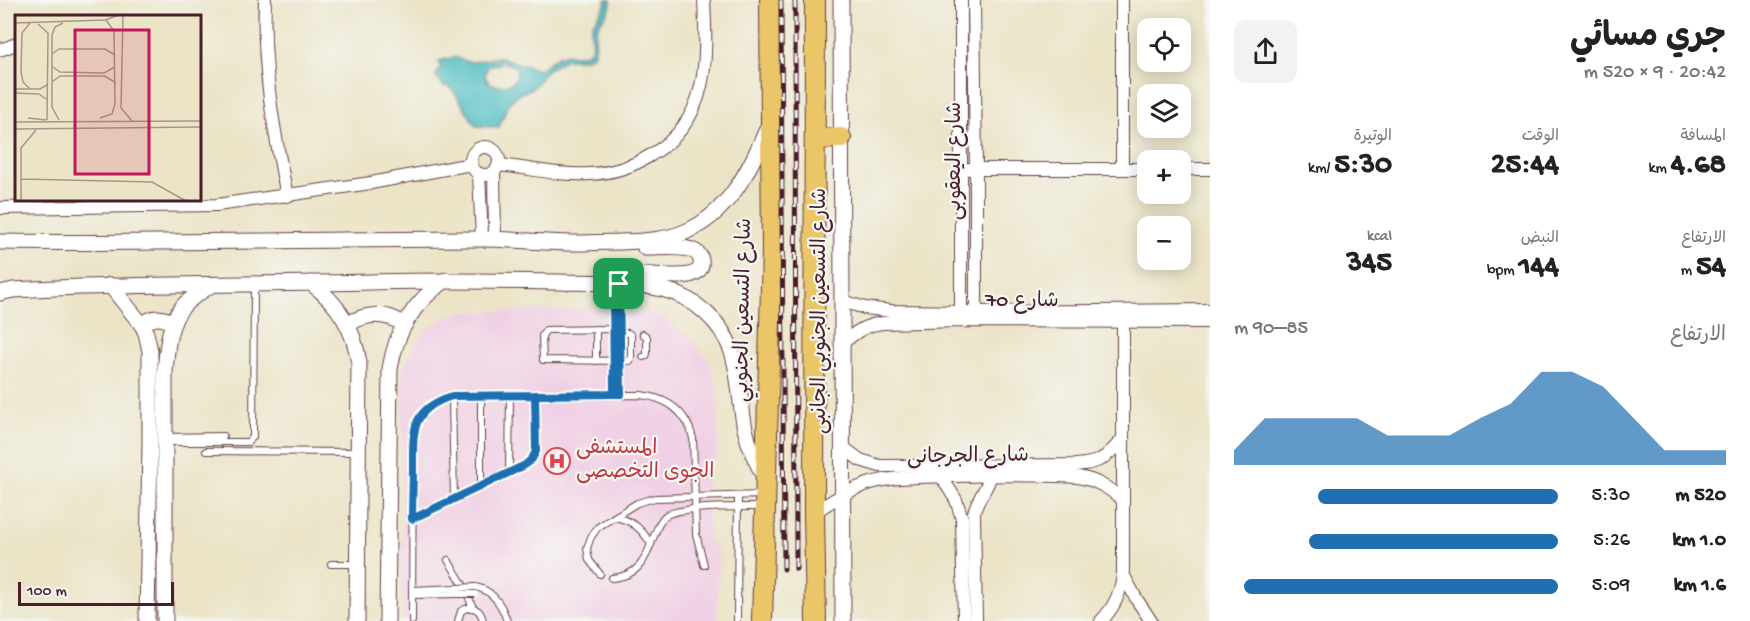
<!DOCTYPE html>
<html lang="ar">
<meta charset="utf-8">
<style>
:root{--surface:#fff;--page:#f2f2f2;--text:#222;--muted:#767676;--accent:#1f6fb2}
body{margin:0;font-family:"Gochi Hand","Playpen Sans Arabic",sans-serif;background:var(--page);color:var(--text);direction:rtl;height:100vh;display:flex;flex-direction:column;font-size:22px;white-space:nowrap}
*{box-sizing:border-box;margin:0}
p{font-size:20px;color:var(--muted)}
.icon{flex:none;width:33px;height:33px;fill:none;stroke:currentColor;stroke-width:2;stroke-linecap:round;stroke-linejoin:round}
.map{position:relative;flex:1;overflow:hidden;direction:ltr}
.details{display:flex;flex-direction:column;background:var(--surface);width:540px}
.details>*{flex:none}
.buttons{position:absolute;left:1137px;top:18px;display:grid;gap:12px}
.buttons a{display:grid;place-items:center;width:54px;height:54px;border-radius:12px;background:var(--surface);box-shadow:0 3px 15px #0003;font-size:30px}
.scale{position:absolute;left:18px;bottom:15px;width:156px;box-sizing:border-box;padding-left:6px;border:3px solid #4a1f2b;border-top:0;font-size:16px;line-height:21px;white-space:nowrap;color:#4a1f2b;-webkit-text-stroke:4px #f6f6f2;paint-order:stroke}
.pin{position:absolute;display:grid;place-items:center;width:51px;height:51px;color:#fff;margin:-26px;border-radius:12px;box-shadow:0 3px 9px #0006}
.round{display:grid;place-items:center;flex:none;width:63px;height:63px;border-radius:12px;background:var(--page)}
.headline{display:flex;align-items:center;justify-content:space-between;height:102px;padding:0 24px}
h1{font-size:33px;font-weight:700;line-height:45px}
.metrics{display:grid;grid-template-columns:repeat(3,1fr);gap:9px;height:102px;padding:6px 24px}
.metrics div{display:grid;align-content:center}
.metrics b{font-size:30px;font-weight:700}
.metrics small{font-size:16px;font-weight:400}
.metrics p{font-size:16px}
.chart{height:168px;padding:12px 24px}
.chart p{display:flex;justify-content:space-between}
.chart svg{width:100%;height:108px;margin-top:6px;fill:var(--accent);opacity:.7}
ul{padding:0 24px;list-style:none;font-size:20px}
li{display:grid;grid-template-columns:96px 72px 1fr;align-items:center;height:45px}
li i{height:15px;border-radius:8px;background:var(--accent)}
main{display:flex;flex:1;min-height:0}
.map>svg:first-child{display:block}
.built{fill:#f0d0e4}
.water{fill:#4dbcc2;stroke:#4c6e76;stroke-width:1.5}
.lines{fill:none;stroke-linecap:round;stroke-linejoin:round}
.service-casing{stroke:#623d42;stroke-width:8}
.minor-casing{stroke:#623d42;stroke-width:14}
.tertiary-casing{stroke:#623d42;stroke-width:17}
.trunk-casing{stroke:#623d42;stroke-width:22}
.service{stroke:#fff;stroke-width:6}
.minor{stroke:#fff;stroke-width:12}
.tertiary{stroke:#fff;stroke-width:15}
.trunk{stroke:#eac669;stroke-width:20}
.rail-casing{stroke:#4a1f2b;stroke-width:5}
.rail{stroke:#f6f6f2;stroke-width:3;stroke-dasharray:9;stroke-linecap:butt}
.service-bridge-casing{stroke:#623d42;stroke-width:8;stroke-linecap:butt}
.service-bridge{stroke:#fff;stroke-width:6}
.route-casing{stroke:#fff;stroke-width:12}
.route{stroke:#1f6fb2;stroke-width:8}
.labels{text-anchor:middle;dominant-baseline:central;stroke-width:4.5;stroke-linejoin:round;paint-order:stroke}
.street-label{font-size:21px;fill:#4a1f2b;stroke:#f6f6f2}
.health-label{font-size:21px;fill:#be3a42;stroke:#f6f6f2;text-anchor:start}
.inset-road{fill:none;stroke:#ab9589;stroke-width:1.5}
.view{fill:#c2185b;fill-opacity:0.15;stroke:#c2185b;stroke-width:3}
.inset-edge{fill:none;stroke:#4a1f2b;stroke-width:3}
</style>
<main>
<section class="details">
<div class="headline"><div><h1>جري مسائي</h1><p>20:42 · 9 × 520 m</p></div><a class="round"><svg class="icon" aria-label="share" viewBox="0 0 24 24"><path d="M12 15V3M7 8l5-5 5 5M5 13v7h14v-7"/></svg></a></div>
<div class="metrics">
<div><p>المسافة</p><b>4.68<small> km</small></b></div>
<div><p>الوقت</p><b>25:44</b></div>
<div><p>الوتيرة</p><b>5:30<small> /km</small></b></div>
</div>
<div class="metrics">
<div><p>الارتفاع</p><b>54<small> m</small></b></div>
<div><p>النبض</p><b>144<small> bpm</small></b></div>
<div><p>kcal</p><b>345</b></div>
</div>
<div class="chart"><p><span>الارتفاع</span>85–90 m</p>
<svg viewBox="0 0 160 44" preserveAspectRatio="none"><path d="M0 44V38L10 25L20 25L30 25L40 25L50 32L60 32L70 32L80 25L90 19L100 6L110 6L120 12L130 25L140 38L150 38L160 38V44z"/></svg>
</div>
<ul>
<li><b>520 m</b>5:30<i style="width:74%"></i></li>
<li><b>1.0 km</b>5:26<i style="width:77%"></i></li>
<li><b>1.6 km</b>5:09<i style="width:97%"></i></li>
</ul>
</section>
<div class="map">
<svg width="1210" height="621" viewBox="0 0 1210 621">
<rect width="100%" height="100%" fill="#f6f6f2"/>
<filter id="ink" filterUnits="userSpaceOnUse"><feTurbulence type="fractalNoise" baseFrequency=".0167" numOctaves="2"/><feDisplacementMap in="SourceGraphic" scale="12" xChannelSelector="R" yChannelSelector="G"/><feConvolveMatrix kernelMatrix="1 2 1 2 8 2 1 2 1" color-interpolation-filters="sRGB"/></filter>
<filter id="wash" filterUnits="userSpaceOnUse"><feTurbulence type="fractalNoise" baseFrequency=".008" numOctaves="4" result="noise"/><feDisplacementMap in="SourceGraphic" scale="24" xChannelSelector="R" yChannelSelector="G"/><feGaussianBlur stdDeviation="1.35" result="paint"/><feColorMatrix in="noise" values="0 0 0 0 0 0 0 0 0 0 0 0 0 0 0 0 0 1.4 0 .05"/><feComposite in="paint" operator="in"/></filter>
<g filter="url(#wash)">
<rect width="100%" height="100%" fill="#ebe4c7"/>
<!-- built -->
<polygon class="built" points="608,309 609,314 641,313 651,314 663,318 691,338 706,357 712,370 718,395 718,455 707,467 707,497 709,541 718,550 718,621 402,621 402,377 404,367 410,354 421,336 434,324 449,315 466,312"/>
<!-- water -->
<path class="water" d="M606 0H611C612 15 599 18 596 31 594 40 598 46 593 55L584 59H566L548 69 533 88 517 95 508 104 499 127 476 126C467 113 460 98 449 86L445 87 435 76C440 71 441 68 439 61L456 57C471 67 485 58 501 57L500 64 489 65C473 89 516 92 517 74 518 65 511 65 504 63L503 58 538 70C545 66 551 60 558 56 567 51 587 61 592 47 594 41 590 35 591 29 593 18 605 13 606 0Z"/>
</g>
<g filter="url(#ink)">
<g class="lines">
<defs>
<g id="service">
<polyline points="613,284 614,394"/>
<polyline points="619,284 621,394"/>
<polyline points="596,329 596,361"/>
<polyline points="614,329 546,330 542,336 543,360 630,361 631,358 631,335 628,333 620,333"/>
<polyline points="643,334 647,337 647,354 646,356 643,357"/>
<polyline points="481,395 481,485"/>
<polyline points="452,396 454,499"/>
<polyline points="165,437 223,436"/>
<polyline points="166,442 248,442 253,437 254,285"/>
<polyline points="206,451 358,452"/>
<polyline points="509,471 510,395"/>
<path d="M614 517C632 520 642 529 651 544"/>
<polyline points="412,519 525,465 532,459 536,451 535,395"/>
<polyline points="448,560 464,586 473,608"/>
<polyline points="331,564 357,564"/>
<polyline points="600,574 589,560 587,548 591,537 598,527 637,503 655,498 763,495"/>
<path d="M612 578C639 576 646 559 654 536 657 529 659 521 665 516 679 506 741 507 761 507"/>
<path d="M475 587C493 590 502 605 507 621"/>
<polyline points="412,590 457,588"/>
<polyline points="412,595 456,594"/>
<path d="M412 621 413 432C420 412 432 402 452 396L641 395C667 398 686 411 693 438L696 534 704 565"/>
<path d="M458 621 461 611C472 604 481 609 483 621"/>
<polyline points="737,621 738,496"/>
</g>
<g id="minor">
<path d="M265 0C262 67 274 131 287 196"/>
<polyline points="961,0 961,320"/>
<polyline points="974,0 976,169 976,320"/>
<polyline points="1122,0 1122,169"/>
<polyline points="0,50 16,44"/>
<circle cx="485" cy="161" r="14"/>
<path d="M499 165C530 168 560 176 590 174 613 173 632 167 651 155 710 121 707 60 704 0"/>
<polyline points="969,169 1148,169"/>
<polyline points="1180,169 1210,169"/>
<polyline points="494,172 495,239"/>
<polyline points="479,174 482,239"/>
<polyline points="0,208 217,205 371,183 471,164"/>
<polyline points="842,301 865,308 891,311 976,312 1210,310"/>
<path d="M842 344C855 332 865 325 883 323L961 321 1210 322"/>
<path d="M843 447 860 460 880 466 1076 465C1102 463 1106 457 1123 439"/>
<polyline points="941,476 956,500 962,518 964,621"/>
<path d="M814 513C832 500 850 489 871 483 897 476 926 477 953 476 994 475 1036 474 1078 477 1096 480 1109 488 1123 500"/>
<polyline points="1123,574 1137,600 1151,621"/>
<path d="M976 621 974 513C977 497 991 486 991 470"/>
<path d="M1101 621C1114 608 1121 593 1123 574V313"/>
</g>
<g id="tertiary">
<polyline points="841,0 843,621"/>
<path d="M0 242C160 244 321 239 481 239 513 239 545 243 577 243 590 243 604 242 618 242 640 241 664 241 685 232 729 214 752 166 769 124"/>
<path d="M311 283C339 304 354 329 359 363L357 621"/>
<path d="M629 284C634 279 638 276 645 275 658 273 705 285 701 260 698 242 659 249 645 248"/>
<polyline points="110,285 142,325 146,333 150,351 150,442 147,621"/>
<path d="M0 293 13 290C132 283 252 285 371 282 433 280 495 281 557 282 592 283 628 281 662 289 678 293 693 301 705 312 743 345 736 385 745 429 749 447 757 464 766 480"/>
<path d="M348 324C366 313 385 312 403 324"/>
<path d="M142 325C152 316 162 316 173 323"/>
<path d="M165 621V372C167 349 168 322 184 305 192 297 202 291 211 285"/>
<path d="M387 621 390 369C396 330 414 301 446 280"/>
</g>
<g id="trunk">
<polyline points="815,0 814,513 816,621"/>
<polyline points="816,139 841,138"/>
<polyline points="762,621 772,250 770,0"/>
</g>
</defs>
<!-- service casing -->
<use href="#service" class="service-casing"/>
<!-- minor casing -->
<use href="#minor" class="minor-casing"/>
<!-- tertiary casing -->
<use href="#tertiary" class="tertiary-casing"/>
<!-- trunk casing -->
<use href="#trunk" class="trunk-casing"/>
<!-- service -->
<use href="#service" class="service"/>
<!-- minor -->
<use href="#minor" class="minor"/>
<!-- tertiary -->
<use href="#tertiary" class="tertiary"/>
<!-- trunk -->
<use href="#trunk" class="trunk"/>
<defs>
<g id="rail">
<polyline points="781,0 784,569"/>
<polyline points="795,0 796,569"/>
</g>
</defs>
<!-- rail casing -->
<use href="#rail" class="rail-casing"/>
<!-- rail -->
<use href="#rail" class="rail"/>
<defs>
<g id="service-bridge">
<polyline points="457,588 475,587"/>
<polyline points="456,594 475,594"/>
</g>
</defs>
<!-- service-bridge casing -->
<use href="#service-bridge" class="service-bridge-casing"/>
<!-- service-bridge -->
<use href="#service-bridge" class="service-bridge"/>
</g>
</g>
<g class="lines" filter="url(#ink)">
<defs>
<path id="route" d="M619 284H613L614 394 535 395 536 451 532 459 525 465 412 519C412 502 413 484 413 467 413 430 411 409 452 396L614 394H621L619 284"/>
</defs>
<!-- route casing -->
<use href="#route" class="route-casing"/>
<!-- route -->
<use href="#route" class="route"/>
</g>
<!-- icons -->
<defs>
<symbol id="hospital-ring" viewBox="-11 -11 22 22"><circle r="9.5" fill="#f6f6f2" stroke="#e0444e" stroke-width="1.5"/><path d="M-5-5h3v3.5h4V-5h3V5h-3V1.5h-4V5h-3Z" fill="#e0444e"/></symbol>
</defs>
<g fill-rule="evenodd">
<use href="#hospital-ring" x="542" y="446" width="30" height="30"/>
</g>
<g class="labels">
<!-- street labels -->
<g class="street-label">
<text transform="translate(956 161) rotate(-90)">شارع اليعقوبى</text>
<text x="1022" y="302">شارع 70</text>
<text transform="translate(745 310) rotate(-89)">شارع التسعين الجنوبي</text>
<text transform="translate(821 311) rotate(-90)">شارع التسعين الجنوبي الجانبى</text>
<text transform="translate(968 458) rotate(-1)">شارع الجرجانى</text>
</g>
<!-- health labels -->
<g class="health-label">
<text x="576" y="449">المستشفى<tspan x="576" dy="24">الجوى التخصصى</tspan></text>
</g>
</g>
<!-- overview -->
<g transform="translate(15 15)">
<rect width="186" height="186" fill="#ebe4c7"/>
<path class="inset-road" d="M108 0 106 93 117 106M0 8 90 5 104 0M15 8 7 18 6 57 8 67 15 74M23 9 33 18 32 105M0 10V69M37 39 44 34H90L100 40M38 52 45 57 89 58 100 52M37 67 45 61H90L101 68M0 74H25L32 70M0 78 24 79 31 84M13 103 31 105M85 103 97 99 100 89 99 16 91 5M44 105 37 92V20L40 12 48 8M0 107 186 106M0 114 186 112M6 164 137 167 171 186M6 186V133L21 115"/>
<path class="view" d="M60 15H134V159H60Z"/>
<rect width="186" height="186" class="inset-edge"/>
</g>
</svg>
<div class="buttons">
<a><svg class="icon" aria-label="locate" viewBox="0 0 24 24"><circle cx="12" cy="12" r="6"/><path d="M12 2v4M12 18v4M2 12h4M18 12h4"/></svg></a>
<a><svg class="icon" aria-label="layers" viewBox="0 0 24 24"><path d="M12 4l9 5-9 5-9-5zM3 14l9 5 9-5"/></svg></a>
<a>+</a>
<a>−</a>
</div>
<div class="scale">100 m</div>
<div class="pin" style="left:619px;top:284px;background:#1e9e55"><svg class="icon" aria-label="arrive" viewBox="0 0 24 24"><path d="M6 21V4h12l-3 4 3 4H6"/></svg></div>
</div>
</main>
